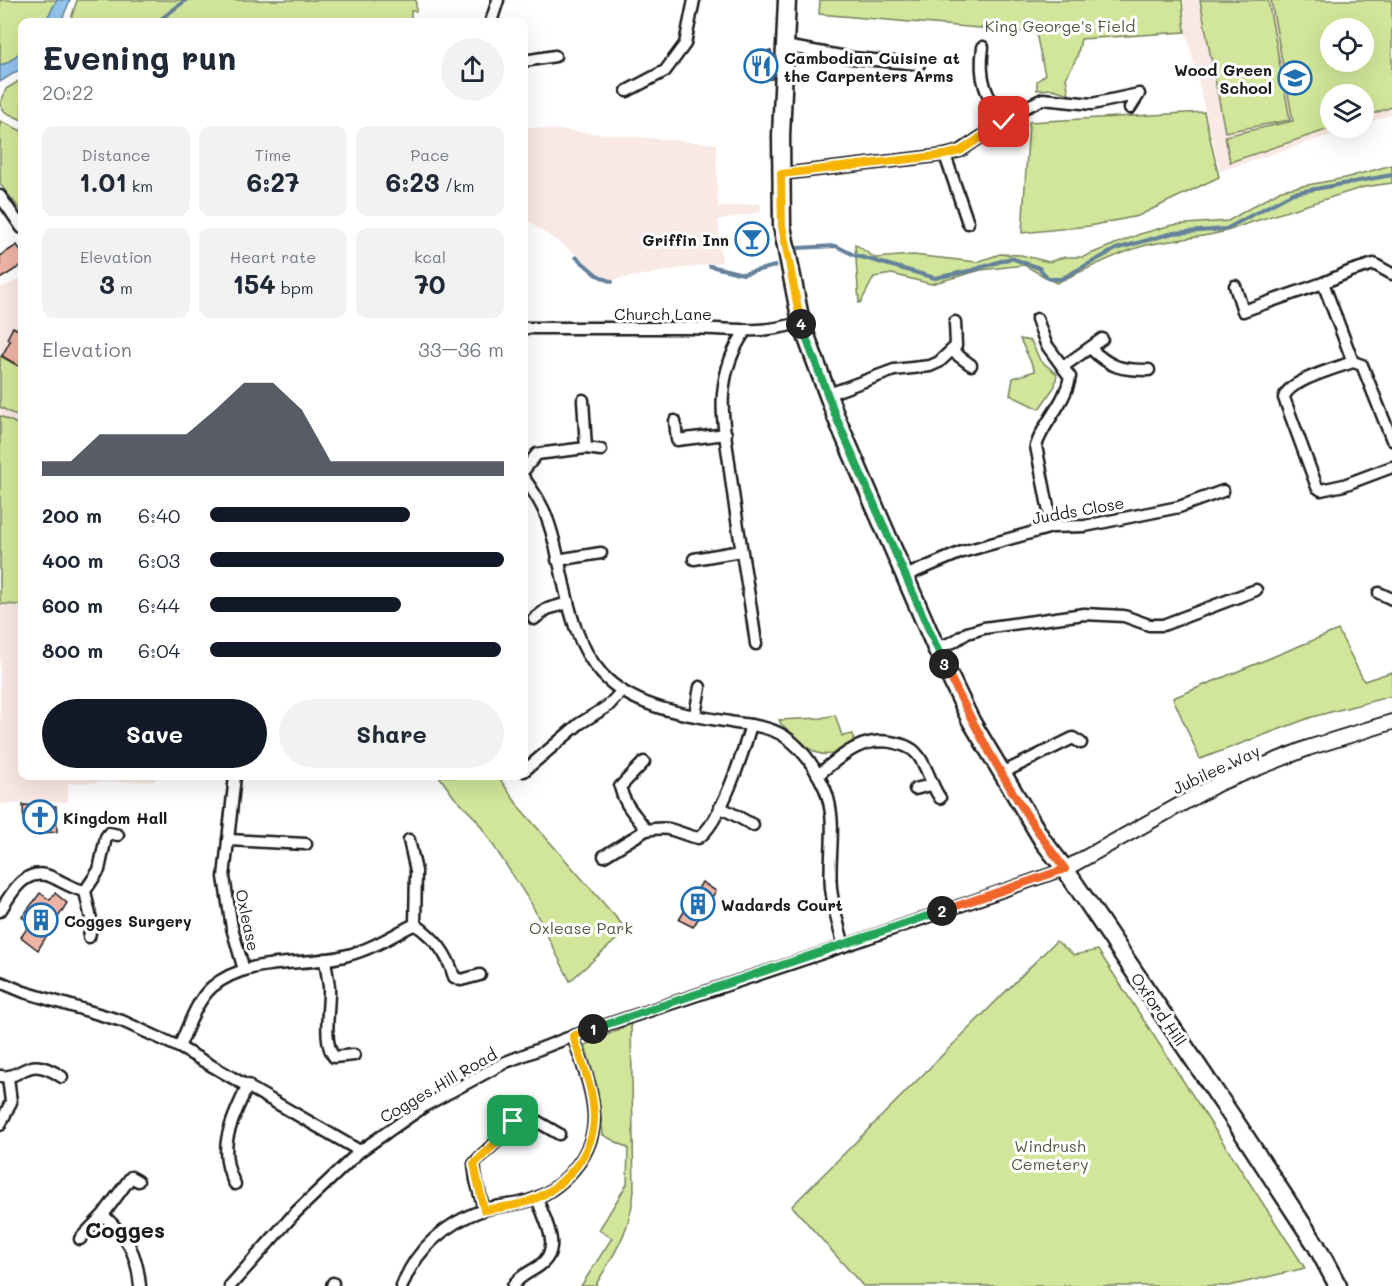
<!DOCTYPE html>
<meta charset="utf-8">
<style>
:root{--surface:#fff;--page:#f2f2f3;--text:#1f2937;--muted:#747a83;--accent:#111827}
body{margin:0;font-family:Mali,sans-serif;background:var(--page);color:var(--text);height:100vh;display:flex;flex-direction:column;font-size:22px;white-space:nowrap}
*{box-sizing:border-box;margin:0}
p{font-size:20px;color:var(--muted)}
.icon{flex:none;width:33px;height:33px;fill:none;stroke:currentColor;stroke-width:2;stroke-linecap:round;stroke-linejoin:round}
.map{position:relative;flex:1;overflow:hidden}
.panel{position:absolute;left:18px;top:18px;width:510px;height:762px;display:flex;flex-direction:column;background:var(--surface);border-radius:12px;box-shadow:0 6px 24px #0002}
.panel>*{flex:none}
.controls{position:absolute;left:1320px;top:18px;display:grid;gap:12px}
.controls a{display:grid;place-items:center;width:54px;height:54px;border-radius:50%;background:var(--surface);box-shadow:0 6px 24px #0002;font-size:30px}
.pin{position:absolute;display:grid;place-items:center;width:51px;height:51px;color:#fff;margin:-26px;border-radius:12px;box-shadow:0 3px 9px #0006}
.km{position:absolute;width:30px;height:30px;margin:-15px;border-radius:50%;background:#222;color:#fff;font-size:16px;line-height:30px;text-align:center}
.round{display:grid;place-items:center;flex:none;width:63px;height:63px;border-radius:32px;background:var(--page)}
.headline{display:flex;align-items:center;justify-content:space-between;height:102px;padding:0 24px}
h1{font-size:33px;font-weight:800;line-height:45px}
.stats{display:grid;grid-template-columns:repeat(3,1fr);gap:9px;height:102px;padding:6px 24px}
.stats div{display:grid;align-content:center;border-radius:12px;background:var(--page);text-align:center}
.stats b{font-size:26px;font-weight:800}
.stats small{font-size:16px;font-weight:400}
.stats p{font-size:16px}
.chart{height:168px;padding:12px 24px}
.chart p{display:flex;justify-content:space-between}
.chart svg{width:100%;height:108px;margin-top:6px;fill:var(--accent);opacity:.7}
.action{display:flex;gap:12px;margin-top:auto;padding:12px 24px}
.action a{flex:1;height:69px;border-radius:36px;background:var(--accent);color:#fff;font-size:24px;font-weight:800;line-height:69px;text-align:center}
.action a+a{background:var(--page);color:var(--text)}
ul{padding:0 24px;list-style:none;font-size:20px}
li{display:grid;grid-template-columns:96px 72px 1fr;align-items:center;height:45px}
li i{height:15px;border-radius:8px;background:var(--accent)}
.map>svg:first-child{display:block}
.built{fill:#fae8e4;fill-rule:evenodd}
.green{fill:#d1e69a;stroke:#76815b;stroke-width:1.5;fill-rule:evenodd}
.water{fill:#92c4ee;stroke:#63819a;stroke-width:1.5}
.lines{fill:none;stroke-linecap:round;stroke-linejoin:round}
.stream{stroke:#63819a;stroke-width:4}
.building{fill:#edb4a6;stroke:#1c1c1c;stroke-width:1.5}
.minor-casing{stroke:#1c1c1c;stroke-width:15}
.tertiary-casing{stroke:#1c1c1c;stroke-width:18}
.secondary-casing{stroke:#1c1c1c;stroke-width:21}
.minor{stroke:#fff;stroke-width:10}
.tertiary{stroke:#fff;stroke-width:14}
.secondary{stroke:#fff;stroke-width:16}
.split-1-casing{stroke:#fff;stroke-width:12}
.split-2-casing{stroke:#fff;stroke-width:12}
.split-3-casing{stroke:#fff;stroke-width:12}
.split-4-casing{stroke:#fff;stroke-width:12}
.split-5-casing{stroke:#fff;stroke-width:12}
.split-1{stroke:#f5b400;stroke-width:8}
.split-2{stroke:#22a559;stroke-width:8}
.split-3{stroke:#f0652b;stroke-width:8}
.split-4{stroke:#22a559;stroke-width:8}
.split-5{stroke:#f5b400;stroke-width:8}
.labels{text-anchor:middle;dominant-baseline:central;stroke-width:6;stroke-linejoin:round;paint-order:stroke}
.park-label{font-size:16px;fill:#525942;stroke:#fff}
.poi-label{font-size:16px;font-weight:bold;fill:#1c1c1c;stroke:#fff;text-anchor:start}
.street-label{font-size:16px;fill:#1c1c1c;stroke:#fff}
.district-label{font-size:22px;font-weight:bold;fill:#1c1c1c;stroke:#fff}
</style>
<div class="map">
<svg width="1392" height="1286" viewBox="0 0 1392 1286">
<rect width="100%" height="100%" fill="#fff"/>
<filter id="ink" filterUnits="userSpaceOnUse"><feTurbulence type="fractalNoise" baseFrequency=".0167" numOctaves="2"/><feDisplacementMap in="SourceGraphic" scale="12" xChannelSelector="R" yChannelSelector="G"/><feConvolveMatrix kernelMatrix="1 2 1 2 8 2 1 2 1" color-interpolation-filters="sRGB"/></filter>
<g filter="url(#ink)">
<!-- built -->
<g class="built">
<path d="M1184 0H1392V114L1364 124V94H1330V128H1352L1220 171 1186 32ZM1330 28H1364V62H1330Z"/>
<polygon points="525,127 716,144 718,208 760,203 761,212 718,220 722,262 612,280 598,273 577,255 524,218"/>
<polygon points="22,278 22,426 0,416 0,288"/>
<polygon points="0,604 22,605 22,776 155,776 155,781 68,783 68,802 0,804"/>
</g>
<!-- green -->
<g class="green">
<polygon points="0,0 57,0 45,22 22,22 22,51 7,63 0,65"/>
<polygon points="77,0 416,0 416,11 411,11 411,22 70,22"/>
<polygon points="820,0 1182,0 1185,32 1081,39 1077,57 1066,78 1069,94 1053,89 1037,90 1037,81 1045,75 1036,33 819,14"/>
<polygon points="1200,0 1268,0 1290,120 1225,132"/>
<path d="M1271 0H1392V107L1364 117V94H1330V128H1332L1230 162 1225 136 1293 121ZM1330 28H1364V62H1330Z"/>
<polygon points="22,79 22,120 5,112 0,105 6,89"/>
<polygon points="1204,112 1219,177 1138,216 1089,226 1022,233 1029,122"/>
<polygon points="0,121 22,131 22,212 0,184"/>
<path d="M1392 165V183L1364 187 1243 225C1217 237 1176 239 1147 245 1121 251 1082 272 1056 283L1024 265 981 270 931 284 892 274 874 277 861 302 859 303 855 244 875 258 913 255 977 262 1000 254 1021 255 1049 262 1064 257H1083L1140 234 1172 225 1228 221 1281 190 1345 178Z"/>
<polygon points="1020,339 1031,341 1040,360 1057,374 1055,386 1039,409 1010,395 1013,378 1035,371"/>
<polygon points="0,356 22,368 22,405 17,416 0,407"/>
<polygon points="0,416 22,426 22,605 0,604"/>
<polygon points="1338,630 1364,681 1392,672 1392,696 1312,717 1200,759 1173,698"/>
<path d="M835 715 842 736 853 734C855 742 851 743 844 748 817 767 802 740 781 724L779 720 821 718Z"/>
<polygon points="439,776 498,776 519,807 627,930 570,981 531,903 476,819 454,797"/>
<polygon points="1056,941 1074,955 1098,950 1305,1268 1229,1286 863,1286 792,1206"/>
<path d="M631 1024 634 1190C631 1230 615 1253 595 1286H581L612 1238 599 1230 627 1184 628 1148 603 1135 597 1086 585 1045Z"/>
</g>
<!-- water -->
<g class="water">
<polygon points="57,0 70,0 61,22 45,22"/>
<polygon points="22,51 22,68 0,82 0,65 7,63"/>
</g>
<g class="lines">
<!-- stream -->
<g class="stream">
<polyline points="157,22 186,0"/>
<polyline points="797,248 836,246 854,255 935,278 973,270 1011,258 1039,268 1049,279 1061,279 1116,249 1173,233 1226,229 1293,193 1392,175"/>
<polyline points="576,257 597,275 612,282"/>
<polyline points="710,266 743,274 775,266"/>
</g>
</g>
<!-- building -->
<g class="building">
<polygon points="771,51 772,79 752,80 751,52"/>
<polygon points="761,230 765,243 743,248 740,234"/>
<polygon points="17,245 22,253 22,265 0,279 0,256"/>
<polygon points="13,327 22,332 22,368 2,356 10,341 7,339"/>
<polygon points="23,805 56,806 57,832 35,833 34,829 24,828"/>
<polygon points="702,882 716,891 693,927 679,920"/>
<polygon points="40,893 50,900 55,893 67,903 38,950 21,937 31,923 22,917"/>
</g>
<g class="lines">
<defs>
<g id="minor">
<polyline points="491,22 498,0"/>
<polyline points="785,46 852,58 919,64"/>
<path d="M983 47C978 80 986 95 1004 122"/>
<polyline points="524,61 555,56"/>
<polyline points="627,91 665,71 685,44 694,0"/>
<polyline points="945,155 968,223"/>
<polyline points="781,174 945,155 960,151 1022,109 1043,99 1092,104 1139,94 1130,108"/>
<polyline points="0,196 22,228"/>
<polyline points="1392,274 1374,264 1351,271 1323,283 1353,362 1362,365 1392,440"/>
<polyline points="1235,286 1243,311 1323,283"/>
<path d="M1037 319 1046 344 1070 377C1065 404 1044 421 1036 446L1052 527"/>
<path d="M524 328C579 328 635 328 691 328 730 329 763 335 801 322"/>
<path d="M746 330C733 348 725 370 723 394 721 416 726 440 729 462 736 523 748 583 756 644"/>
<path d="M1090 348C1111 368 1121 370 1149 370"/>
<polyline points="952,351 971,365"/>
<path d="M1353 362C1336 368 1287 381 1284 398L1317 487 1321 490 1344 485 1392 467"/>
<polyline points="1064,366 1102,339"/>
<polyline points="829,394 894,370 930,366 939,362 956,346 955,322"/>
<polyline points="675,421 677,440 726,434"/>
<polyline points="586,448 601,450"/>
<polyline points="524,470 537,454 586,448 583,400"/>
<path d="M524 478C533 491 543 505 548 521 566 571 564 632 602 674 635 710 690 715 736 723 752 725 770 727 784 736 803 748 816 769 825 789 838 822 828 854 831 888 833 908 839 927 844 946"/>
<polyline points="694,559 741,551"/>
<polyline points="557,560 601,553"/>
<polyline points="905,576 962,552 1052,527 1085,526 1179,507 1223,491"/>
<polyline points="1379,593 1392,599"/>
<polyline points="534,619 547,609 568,603"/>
<polyline points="936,648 953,642 967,633 984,628 1084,614 1124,616 1149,625 1163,625 1256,590"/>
<polyline points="695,715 700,687"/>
<path d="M644 762 620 787C625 807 635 813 646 830 674 825 674 833 698 838 720 825 744 750 751 725"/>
<polyline points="524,771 579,724 608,706 621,692"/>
<polyline points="1002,773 1073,738 1081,743"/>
<path d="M818 775C841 756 863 735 896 743 903 745 911 747 916 753 927 764 930 784 940 798"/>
<polyline points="235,776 224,877 232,928 244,970"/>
<polyline points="915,789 931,785"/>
<polyline points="720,807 753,825"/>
<polyline points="228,840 306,844"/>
<polyline points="604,856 646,830"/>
<path d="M0 911C11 895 22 870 46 875 58 878 69 888 85 891"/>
<path d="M415 924C435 939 447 952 454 977L461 980 480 975"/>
<polyline points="89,937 92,924 85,891 99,870 106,837 109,833 118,835"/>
<path d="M325 959C326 969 328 978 329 987 330 1005 322 1042 334 1057L354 1055"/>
<polyline points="0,982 24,992 122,1021 179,1047 360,1151"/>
<path d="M179 1047C188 1028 196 1001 212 987 250 955 304 968 348 955 372 949 393 935 415 924L416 871 409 840"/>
<path d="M0 1076C25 1080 25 1052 62 1077"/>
<polyline points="0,1125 11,1102 8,1077"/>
<path d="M235 1184C215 1148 233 1118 248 1085"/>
<path d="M484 1210 476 1180 474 1164C488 1146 510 1136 516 1113L528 1116 559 1134"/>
<path d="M103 1215C127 1237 137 1252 140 1286"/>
<polyline points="80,1239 103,1215 131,1177 138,1181"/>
<polyline points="230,1286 294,1214 360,1151 426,1105 506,1062 573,1036 844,946 1065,869"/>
<polyline points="332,1286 333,1283"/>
<path d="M402 1286C416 1249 446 1223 483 1210 497 1205 513 1206 528 1201 563 1190 595 1154 594 1116 593 1089 581 1061 573 1036"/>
<path d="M513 1286C519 1276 529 1273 539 1266 564 1248 544 1220 537 1198"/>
</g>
<polyline id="tertiary" points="1065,869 1219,783 1308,748 1392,722"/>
<polyline id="secondary" points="787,0 781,136 782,226 801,322 836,417 936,648 971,721 1043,841 1065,869 1241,1130 1316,1245 1338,1286"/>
</defs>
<!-- minor casing -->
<use href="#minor" class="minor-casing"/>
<!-- tertiary casing -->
<use href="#tertiary" class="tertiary-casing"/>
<!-- secondary casing -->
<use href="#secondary" class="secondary-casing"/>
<!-- minor -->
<use href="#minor" class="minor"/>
<!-- tertiary -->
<use href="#tertiary" class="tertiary"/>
<!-- secondary -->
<use href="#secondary" class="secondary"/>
</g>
</g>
<g class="lines" filter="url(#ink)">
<defs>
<path id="split-1" d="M513 1121 504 1135 474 1164 484 1210C502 1207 520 1206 537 1198 568 1183 595 1151 594 1115 593 1089 582 1061 573 1036L593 1029"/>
<polyline id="split-2" points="593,1029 942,911"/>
<path id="split-3" d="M942 911 1065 869C1017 807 978 735 944 664"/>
<polyline id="split-4" points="801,324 836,417 944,664"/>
<polyline id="split-5" points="801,324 782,226 781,174 945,155 960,151 1004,122"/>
</defs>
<!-- split-1 casing -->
<use href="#split-1" class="split-1-casing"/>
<!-- split-2 casing -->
<use href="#split-2" class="split-2-casing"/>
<!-- split-3 casing -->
<use href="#split-3" class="split-3-casing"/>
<!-- split-4 casing -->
<use href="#split-4" class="split-4-casing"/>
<!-- split-5 casing -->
<use href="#split-5" class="split-5-casing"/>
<!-- split-1 -->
<use href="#split-1" class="split-1"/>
<!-- split-2 -->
<use href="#split-2" class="split-2"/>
<!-- split-3 -->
<use href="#split-3" class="split-3"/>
<!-- split-4 -->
<use href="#split-4" class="split-4"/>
<!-- split-5 -->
<use href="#split-5" class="split-5"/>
</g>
<!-- icons -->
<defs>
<symbol id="restaurant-ring" viewBox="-11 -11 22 22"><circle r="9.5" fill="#fff" stroke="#1f6fb2" stroke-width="1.5"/><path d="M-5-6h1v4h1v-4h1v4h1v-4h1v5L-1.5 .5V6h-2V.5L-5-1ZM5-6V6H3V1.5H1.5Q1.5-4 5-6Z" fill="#1f6fb2"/></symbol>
<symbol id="school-ring" viewBox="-11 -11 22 22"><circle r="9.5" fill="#fff" stroke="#1f6fb2" stroke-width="1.5"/><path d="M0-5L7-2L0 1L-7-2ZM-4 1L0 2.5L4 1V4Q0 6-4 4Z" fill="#1f6fb2"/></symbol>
<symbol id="bar-ring" viewBox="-11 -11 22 22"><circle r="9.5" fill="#fff" stroke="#1f6fb2" stroke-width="1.5"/><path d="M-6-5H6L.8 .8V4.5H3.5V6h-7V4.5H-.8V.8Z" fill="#1f6fb2"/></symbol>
<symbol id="church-ring" viewBox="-11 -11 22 22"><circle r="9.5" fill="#fff" stroke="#1f6fb2" stroke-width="1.5"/><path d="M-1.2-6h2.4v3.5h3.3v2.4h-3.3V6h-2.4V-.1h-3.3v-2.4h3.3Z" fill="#1f6fb2"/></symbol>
<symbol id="building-ring" viewBox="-11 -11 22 22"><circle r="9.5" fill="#fff" stroke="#1f6fb2" stroke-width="1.5"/><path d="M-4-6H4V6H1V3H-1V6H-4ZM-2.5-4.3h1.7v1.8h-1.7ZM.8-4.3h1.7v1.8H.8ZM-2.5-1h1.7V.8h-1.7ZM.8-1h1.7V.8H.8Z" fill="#1f6fb2"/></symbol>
</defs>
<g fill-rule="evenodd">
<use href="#restaurant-ring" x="742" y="47" width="38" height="38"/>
<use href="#school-ring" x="1276" y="59" width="38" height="38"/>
<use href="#bar-ring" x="733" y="220" width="38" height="38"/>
<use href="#church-ring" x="21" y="798" width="38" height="38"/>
<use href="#building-ring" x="679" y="885" width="38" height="38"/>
<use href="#building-ring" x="22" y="901" width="38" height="38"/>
</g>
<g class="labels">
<!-- park labels -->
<g class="park-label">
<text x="1060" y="25">King George's Field</text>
<text x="581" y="927">Oxlease Park</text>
<text x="1050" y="1145">Windrush<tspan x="1050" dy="18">Cemetery</tspan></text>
</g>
<!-- poi labels -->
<g class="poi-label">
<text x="784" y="57">Cambodian Cuisine at<tspan x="784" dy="18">the Carpenters Arms</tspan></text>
<text x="1272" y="69" text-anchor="end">Wood Green<tspan x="1272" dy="18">School</tspan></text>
<text x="729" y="239" text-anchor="end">Griffin Inn</text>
<text x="63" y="817">Kingdom Hall</text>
<text x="721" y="904">Wadards Court</text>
<text x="64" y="920">Cogges Surgery</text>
</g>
<!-- street labels -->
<g class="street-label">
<text x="663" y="313">Church Lane</text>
<text transform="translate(1078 510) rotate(-10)">Judds Close</text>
<text transform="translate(1216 769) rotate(-25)">Jubilee Way</text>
<text transform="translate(248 920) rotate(78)">Oxlease</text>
<text transform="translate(1159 1009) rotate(56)">Oxford Hill</text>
<text transform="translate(438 1085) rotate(-30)">Cogges Hill Road</text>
</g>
<!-- district labels -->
<g class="district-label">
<text x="125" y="1229">Cogges</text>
</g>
</g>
</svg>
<div class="controls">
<a><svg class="icon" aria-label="locate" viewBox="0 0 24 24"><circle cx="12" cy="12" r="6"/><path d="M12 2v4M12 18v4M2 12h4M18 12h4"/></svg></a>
<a><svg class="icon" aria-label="layers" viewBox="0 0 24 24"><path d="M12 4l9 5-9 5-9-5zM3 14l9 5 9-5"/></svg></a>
</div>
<div class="pin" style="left:513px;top:1121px;background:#1e9e55"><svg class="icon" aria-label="arrive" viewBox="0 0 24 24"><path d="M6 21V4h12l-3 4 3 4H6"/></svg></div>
<div class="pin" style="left:1004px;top:122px;background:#d93025"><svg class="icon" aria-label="check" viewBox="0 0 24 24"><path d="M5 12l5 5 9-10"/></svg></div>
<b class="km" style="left:593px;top:1029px">1</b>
<b class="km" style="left:942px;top:911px">2</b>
<b class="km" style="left:944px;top:664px">3</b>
<b class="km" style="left:801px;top:324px">4</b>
<section class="panel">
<div class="headline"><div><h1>Evening run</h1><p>20:22</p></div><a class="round"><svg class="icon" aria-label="share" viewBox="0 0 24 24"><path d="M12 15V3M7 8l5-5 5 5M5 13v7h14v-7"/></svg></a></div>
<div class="stats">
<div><p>Distance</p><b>1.01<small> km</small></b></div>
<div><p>Time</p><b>6:27</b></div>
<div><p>Pace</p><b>6:23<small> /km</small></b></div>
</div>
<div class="stats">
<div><p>Elevation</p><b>3<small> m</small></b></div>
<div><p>Heart rate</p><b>154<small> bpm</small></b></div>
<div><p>kcal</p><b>70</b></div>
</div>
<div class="chart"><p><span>Elevation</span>33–36 m</p>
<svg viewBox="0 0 160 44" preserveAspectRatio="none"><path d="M0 44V38L10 38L20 27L30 27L40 27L50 27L60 17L70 6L80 6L90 17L100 38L110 38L120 38L130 38L140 38L150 38L160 38V44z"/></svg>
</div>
<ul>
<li><b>200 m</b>6:40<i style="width:68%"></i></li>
<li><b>400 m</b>6:03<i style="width:100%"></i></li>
<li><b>600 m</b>6:44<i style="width:65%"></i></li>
<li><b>800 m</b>6:04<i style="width:99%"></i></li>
</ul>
<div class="action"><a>Save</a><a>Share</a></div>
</section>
</div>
